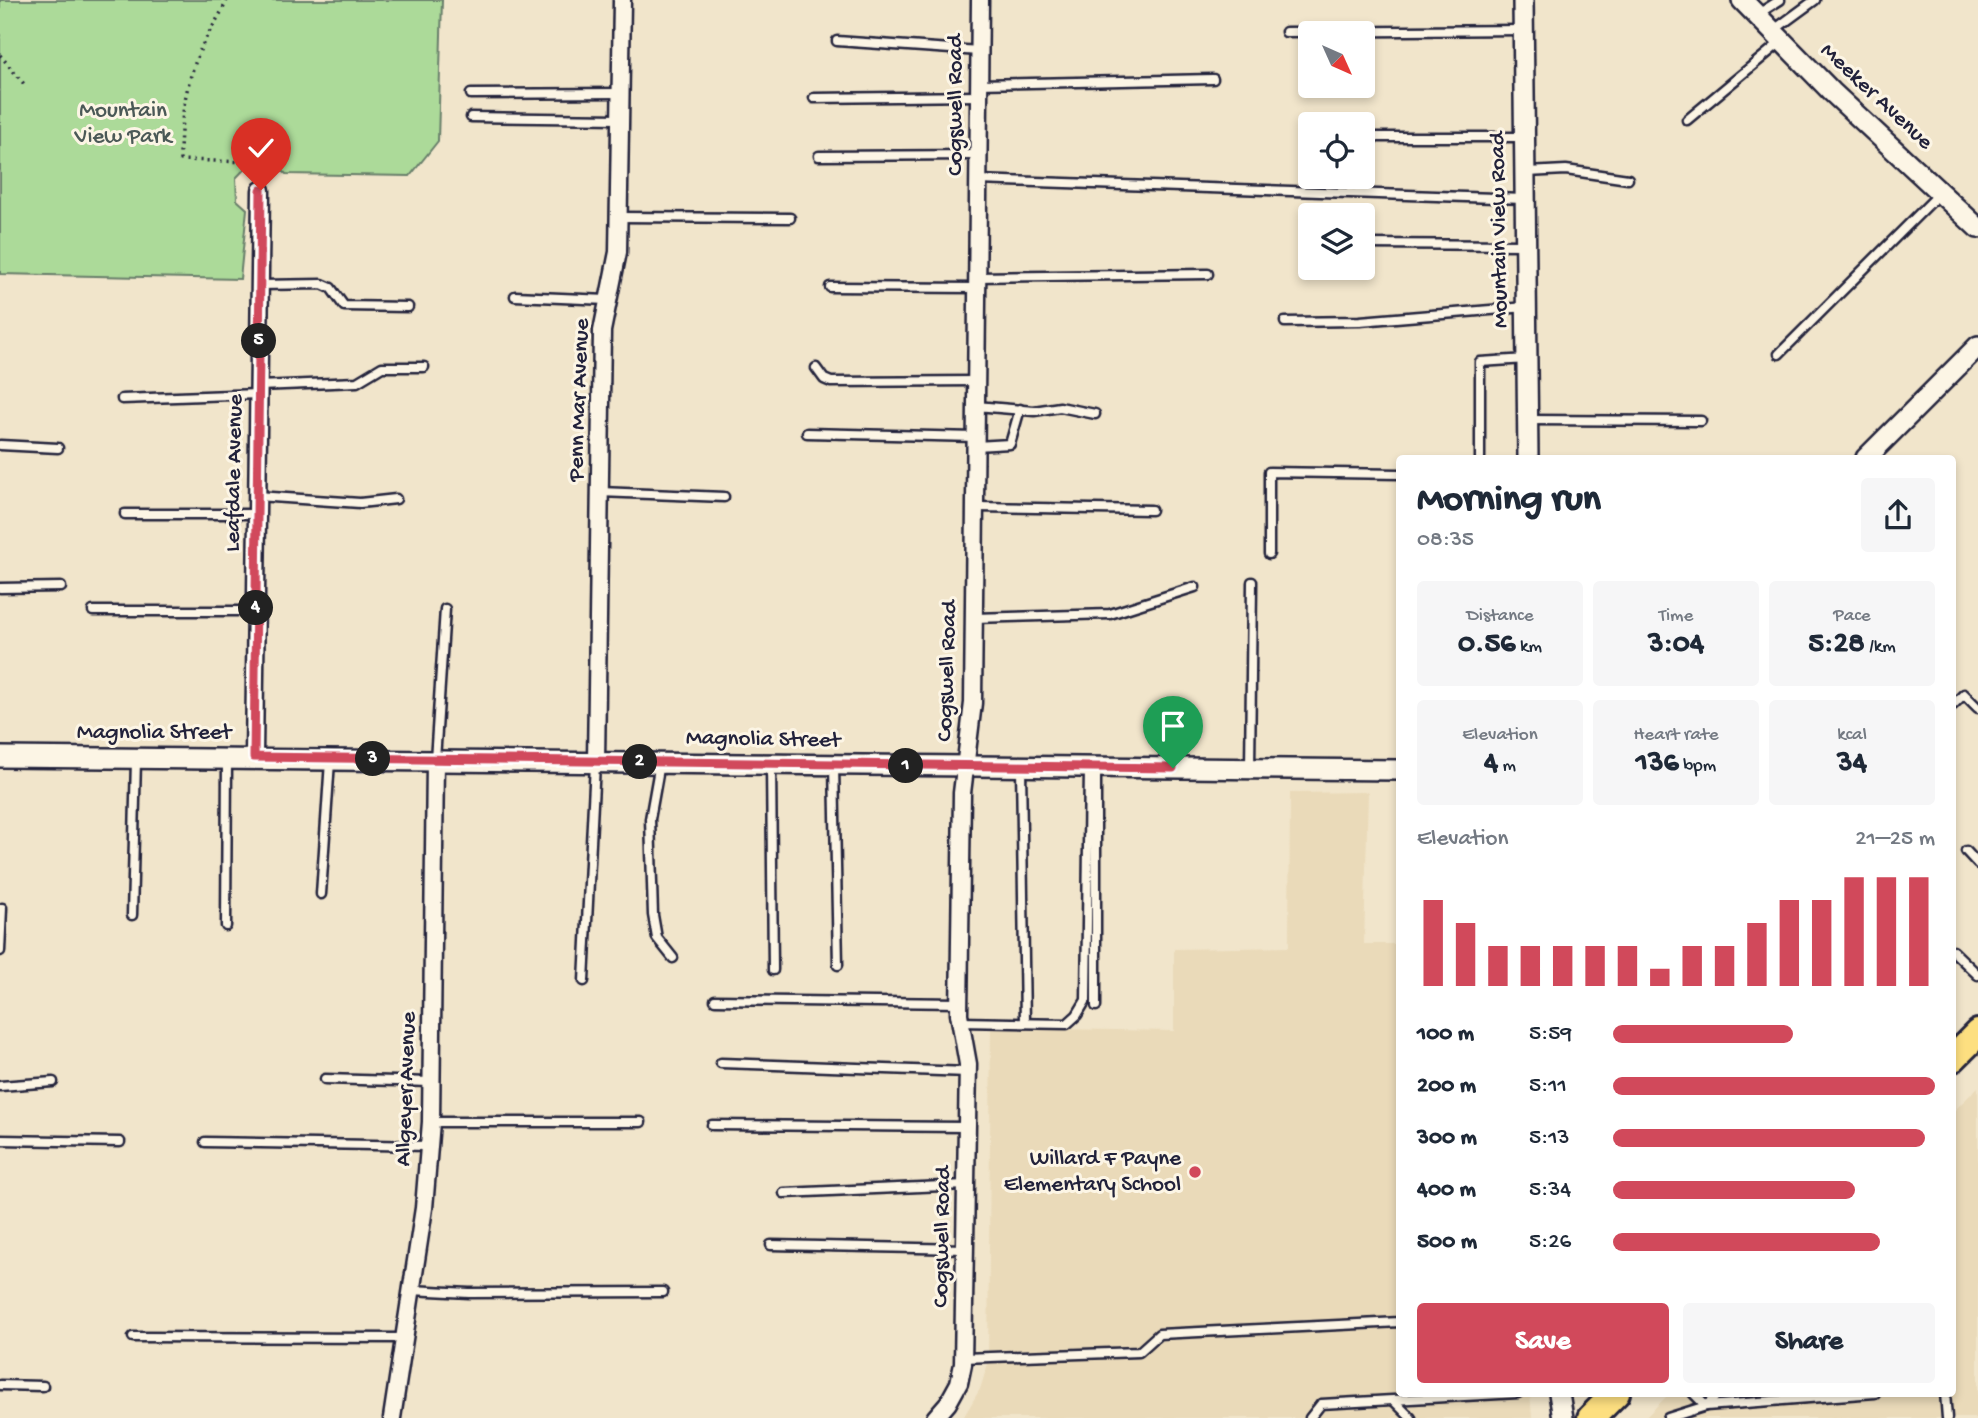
<!DOCTYPE html>
<meta charset="utf-8">
<style>
:root{--surface:#fff;--page:#f6f6f7;--text:#1f2937;--muted:#747a83;--accent:#d1495b}
body{margin:0;font-family:"Gochi Hand",sans-serif;background:var(--page);color:var(--text);height:100vh;display:flex;flex-direction:column;font-size:26px;white-space:nowrap}
*{box-sizing:border-box;margin:0}
p{font-size:23px;color:var(--muted)}
.icon{flex:none;width:38px;height:38px;fill:none;stroke:currentColor;stroke-width:2;stroke-linecap:round;stroke-linejoin:round}
.map{position:relative;flex:1;overflow:hidden}
.sheet{position:absolute;left:1396px;top:455px;width:560px;height:942px;display:flex;flex-direction:column;background:var(--surface);border-radius:7px;box-shadow:0 4px 10px #0003}
.sheet>*{flex:none}
.needle{width:46px;rotate:135deg}
.fabs{position:absolute;left:1298px;top:21px;display:grid;gap:14px}
.fabs a{display:grid;place-items:center;width:77px;height:77px;border-radius:7px;background:var(--surface);box-shadow:0 4px 10px #0003;font-size:35px}
.pin{position:absolute;display:grid;place-items:center;width:60px;height:60px;color:#fff;margin:-72px -30px;border-radius:50% 50% 50% 0;rotate:-45deg;box-shadow:0 0 7px #0007}
.pin .icon{rotate:45deg}
.km{position:absolute;width:35px;height:35px;margin:-18px;border-radius:50%;background:#222;color:#fff;font-size:19px;line-height:35px;text-align:center}
.round{display:grid;place-items:center;flex:none;width:74px;height:74px;border-radius:7px;background:var(--page)}
.overview{display:flex;align-items:center;justify-content:space-between;height:119px;padding:0 21px}
h1{font-size:38px;font-weight:700;line-height:52px}
.figures{display:grid;grid-template-columns:repeat(3,1fr);gap:10px;height:119px;padding:7px 21px}
.figures div{display:grid;align-content:center;border-radius:7px;background:var(--page);text-align:center}
.figures b{font-size:30px;font-weight:700}
.figures small{font-size:19px;font-weight:400}
.figures p{font-size:19px}
.chart{height:196px;padding:14px 21px}
.chart p{display:flex;justify-content:space-between}
.chart svg{width:100%;height:126px;margin-top:7px;stroke:var(--accent);stroke-width:6}
.button{display:flex;gap:14px;margin-top:auto;padding:14px 21px}
.button a{flex:1;height:80px;border-radius:7px;background:var(--accent);color:#fff;font-size:28px;font-weight:700;line-height:80px;text-align:center}
.button a+a{background:var(--page);color:var(--text)}
ul{padding:0 21px;list-style:none;font-size:23px}
li{display:grid;grid-template-columns:112px 84px 1fr;align-items:center;height:52px}
li i{height:18px;border-radius:9px;background:var(--accent)}
.map>svg:first-child{display:block}
.built{fill:#eadab9}
.green{fill:#acda99;stroke:#677e6a;stroke-width:2}
.lines{fill:none;stroke-linecap:round;stroke-linejoin:round}
.service-casing{stroke:#22223b;stroke-width:13}
.minor-casing{stroke:#22223b;stroke-width:21}
.tertiary-casing{stroke:#22223b;stroke-width:24}
.primary-casing{stroke:#22223b;stroke-width:32}
.path{stroke:#22223b;stroke-width:3.5;stroke-dasharray:2 5;stroke-linecap:butt}
.service{stroke:#fcf5e5;stroke-width:8}
.minor{stroke:#fcf5e5;stroke-width:16}
.tertiary{stroke:#fcf5e5;stroke-width:19}
.primary{stroke:#fddf80;stroke-width:26}
.route-casing{stroke:#fff;stroke-width:14}
.route{stroke:#d1495b;stroke-width:9}
.poi-dot{fill:#d1495b;stroke:#fcf5e5;stroke-width:2.5}
.labels{text-anchor:middle;dominant-baseline:central;stroke-width:6;stroke-linejoin:round;paint-order:stroke}
.street-label{font-size:23px;fill:#22223b;stroke:#fcf5e5}
.park-label{font-size:23px;fill:#4b5957;stroke:#fcf5e5}
.poi-label{font-size:23px;fill:#22223b;stroke:#fcf5e5;text-anchor:end}
</style>
<div class="map">
<svg width="1978" height="1418" viewBox="0 0 1978 1418">
<rect width="100%" height="100%" fill="#f1e5cb"/>
<filter id="ink" filterUnits="userSpaceOnUse"><feTurbulence type="fractalNoise" baseFrequency=".0143" numOctaves="2"/><feDisplacementMap in="SourceGraphic" scale="14" xChannelSelector="R" yChannelSelector="G"/><feConvolveMatrix kernelMatrix="1 2 1 2 8 2 1 2 1" color-interpolation-filters="sRGB"/></filter>
<g filter="url(#ink)">
<!-- built -->
<g class="built">
<polygon points="1368,792 1364,944 1400,944 1400,1393 1530,1393 1532,1418 963,1418 980,1389 988,1364 991,1028 1174,1031 1174,949 1289,947 1290,793"/>
<polygon points="1978,1087 1978,1418 1645,1418 1670,1393 1953,1393 1953,1112"/>
</g>
<!-- green -->
<polygon class="green" points="0,0 442,0 438,141 410,176 286,174 272,160 255,158 236,178 237,200 247,209 240,279 0,274"/>
<g class="lines">
<defs>
<g id="service">
<polyline points="1758,14 1780,0"/>
<polyline points="1774,30 1815,0"/>
<polyline points="1286,32 1523,30"/>
<polyline points="837,41 979,51"/>
<polyline points="979,84 1213,79"/>
<polyline points="471,94 620,93"/>
<polyline points="814,98 979,96"/>
<polyline points="471,117 620,119"/>
<polyline points="1687,120 1782,41"/>
<polyline points="1363,137 1524,137"/>
<polyline points="819,156 978,155"/>
<polyline points="1311,168 1311,164"/>
<polyline points="1527,172 1566,170 1628,179"/>
<polyline points="978,180 1524,199"/>
<polyline points="619,217 790,218"/>
<polyline points="1363,244 1525,245"/>
<polyline points="977,277 1208,274"/>
<polyline points="260,285 322,284 331,288 344,306 408,307"/>
<polyline points="830,287 977,288"/>
<polyline points="515,296 607,300"/>
<polyline points="1285,322 1360,321 1526,307"/>
<polyline points="1779,354 1939,194"/>
<polyline points="816,368 824,379 831,382 976,381"/>
<polyline points="259,386 357,382 382,367 424,367"/>
<polyline points="122,399 258,394"/>
<polyline points="976,406 1034,411 1060,407 1095,414"/>
<polyline points="1527,420 1701,421"/>
<polyline points="807,433 976,437"/>
<polyline points="0,445 58,448"/>
<polyline points="976,446 1010,444 1020,409"/>
<polyline points="1480,458 1480,362 1527,359"/>
<polyline points="600,492 724,497"/>
<polyline points="257,496 360,503 396,499"/>
<polyline points="975,507 1151,510"/>
<polyline points="125,514 257,514"/>
<polyline points="1269,554 1269,472 1400,474"/>
<polyline points="0,588 61,587"/>
<polyline points="93,611 256,611"/>
<polyline points="974,618 1110,614 1195,587"/>
<polyline points="1953,705 1964,694 1978,708"/>
<polyline points="435,760 445,609"/>
<polyline points="660,763 650,819 653,915 657,938 673,958"/>
<polyline points="771,764 773,970"/>
<polyline points="834,765 838,965"/>
<polyline points="1021,768 1025,1023"/>
<polyline points="1250,769 1252,582"/>
<polyline points="1966,851 1978,864"/>
<polyline points="321,894 330,761"/>
<polyline points="132,915 136,760"/>
<polyline points="226,926 227,760"/>
<polyline points="0,951 2,908"/>
<polyline points="1953,951 1978,975"/>
<polyline points="584,981 595,764"/>
<polyline points="715,1000 960,1003"/>
<polyline points="1096,1006 1096,768"/>
<polyline points="960,1022 1067,1024 1077,1015 1086,1000 1089,768"/>
<polyline points="721,1063 968,1072"/>
<polyline points="325,1079 431,1082"/>
<polyline points="0,1086 53,1082"/>
<polyline points="431,1122 641,1122"/>
<polyline points="712,1125 967,1127"/>
<polyline points="0,1140 120,1142"/>
<polyline points="205,1142 429,1146"/>
<polyline points="784,1193 966,1185"/>
<polyline points="771,1245 966,1249"/>
<polyline points="411,1290 469,1293 663,1292"/>
<polyline points="133,1337 404,1338"/>
<polyline points="963,1358 1139,1352 1159,1334 1400,1322"/>
<polyline points="0,1385 43,1386"/>
<polyline points="1693,1393 1706,1406 1719,1393"/>
<polyline points="1945,1393 1947,1418"/>
<polyline points="1395,1402 1411,1418"/>
<polyline points="1310,1418 1321,1404 1518,1393"/>
<polyline points="1668,1418 1706,1406 1875,1393"/>
</g>
<g id="minor">
<polyline points="254,757 261,190"/>
<polyline points="596,762 602,331 618,252 622,0"/>
<polyline points="392,1418 424,1208 431,1122 435,760"/>
<polyline points="935,1418 948,1403 959,1383 963,1364 968,1064 959,1014 962,793 973,703 980,0"/>
</g>
<g id="tertiary">
<polyline points="1523,0 1528,458"/>
<polyline points="1742,0 1832,92 1978,228"/>
<polyline points="1866,458 1978,346"/>
<polyline points="0,757 1400,770"/>
<polyline points="1559,1393 1563,1418"/>
</g>
<g id="primary">
<polyline points="1953,1058 1978,1033"/>
<polyline points="1591,1418 1616,1393"/>
</g>
</defs>
<!-- service casing -->
<use href="#service" class="service-casing"/>
<!-- minor casing -->
<use href="#minor" class="minor-casing"/>
<!-- tertiary casing -->
<use href="#tertiary" class="tertiary-casing"/>
<!-- primary casing -->
<use href="#primary" class="primary-casing"/>
<!-- path -->
<g class="path">
<path d="M227 0C220 17 208 32 201 48 185 85 180 120 180 160L252 162"/>
<polyline points="0,55 24,84"/>
</g>
<!-- service -->
<use href="#service" class="service"/>
<!-- minor -->
<use href="#minor" class="minor"/>
<!-- tertiary -->
<use href="#tertiary" class="tertiary"/>
<!-- primary -->
<use href="#primary" class="primary"/>
</g>
</g>
<g class="lines" filter="url(#ink)">
<defs>
<polyline id="route" points="261,190 254,757 1173,768"/>
</defs>
<!-- route casing -->
<use href="#route" class="route-casing"/>
<!-- route -->
<use href="#route" class="route"/>
</g>
<!-- markers -->
<circle class="poi-dot" cx="1195" cy="1172" r="7"/>
<g class="labels">
<!-- street labels -->
<g class="street-label">
<text transform="translate(1876 97) rotate(43)">Meeker Avenue</text>
<text transform="translate(956 105) rotate(-90)">Cogswell Road</text>
<text transform="translate(1500 230) rotate(-91)">Mountain View Road</text>
<text transform="translate(580 400) rotate(-88)">Penn Mar Avenue</text>
<text transform="translate(235 473) rotate(-89)">Leafdale Avenue</text>
<text transform="translate(948 671) rotate(-88)">Cogswell Road</text>
<text x="154" y="733">Magnolia Street</text>
<text transform="translate(763 740) rotate(1)">Magnolia Street</text>
<text transform="translate(407 1089) rotate(-88)">Allgeyer Avenue</text>
<text transform="translate(943 1237) rotate(-89)">Cogswell Road</text>
</g>
<!-- park labels -->
<g class="park-label">
<text x="123" y="111">Mountain<tspan x="123" dy="26">View Park</tspan></text>
</g>
<!-- poi labels -->
<g class="poi-label">
<text x="1181" y="1159">Willard F Payne<tspan x="1181" dy="26">Elementary School</tspan></text>
</g>
</g>
</svg>
<div class="fabs">
<a><svg class="needle" viewBox="-14 -14 28 28"><path d="M0-13l5 13h-10z" fill="#e53935"/><path d="M0 13l5-13h-10z" fill="#747a83"/></svg></a>
<a><svg class="icon" aria-label="locate" viewBox="0 0 24 24"><circle cx="12" cy="12" r="6"/><path d="M12 2v4M12 18v4M2 12h4M18 12h4"/></svg></a>
<a><svg class="icon" aria-label="layers" viewBox="0 0 24 24"><path d="M12 4l9 5-9 5-9-5zM3 14l9 5 9-5"/></svg></a>
</div>
<div class="pin" style="left:1173px;top:768px;background:#1e9e55"><svg class="icon" aria-label="arrive" viewBox="0 0 24 24"><path d="M6 21V4h12l-3 4 3 4H6"/></svg></div>
<div class="pin" style="left:261px;top:190px;background:#d93025"><svg class="icon" aria-label="check" viewBox="0 0 24 24"><path d="M5 12l5 5 9-10"/></svg></div>
<b class="km" style="left:906px;top:766px">1</b>
<b class="km" style="left:640px;top:762px">2</b>
<b class="km" style="left:373px;top:759px">3</b>
<b class="km" style="left:256px;top:608px">4</b>
<b class="km" style="left:259px;top:341px">5</b>
<section class="sheet">
<div class="overview"><div><h1>Morning run</h1><p>08:35</p></div><a class="round"><svg class="icon" aria-label="share" viewBox="0 0 24 24"><path d="M12 15V3M7 8l5-5 5 5M5 13v7h14v-7"/></svg></a></div>
<div class="figures">
<div><p>Distance</p><b>0.56<small> km</small></b></div>
<div><p>Time</p><b>3:04</b></div>
<div><p>Pace</p><b>5:28<small> /km</small></b></div>
</div>
<div class="figures">
<div><p>Elevation</p><b>4<small> m</small></b></div>
<div><p>Heart rate</p><b>136<small> bpm</small></b></div>
<div><p>kcal</p><b>34</b></div>
</div>
<div class="chart"><p><span>Elevation</span>21–25 m</p>
<svg viewBox="0 0 160 44" preserveAspectRatio="none"><path d="M5 44V14M15 44V22M25 44V30M35 44V30M45 44V30M55 44V30M65 44V30M75 44V38M85 44V30M95 44V30M105 44V22M115 44V14M125 44V14M135 44V6M145 44V6M155 44V6"/></svg>
</div>
<ul>
<li><b>100 m</b>5:59<i style="width:56%"></i></li>
<li><b>200 m</b>5:11<i style="width:100%"></i></li>
<li><b>300 m</b>5:13<i style="width:97%"></i></li>
<li><b>400 m</b>5:34<i style="width:75%"></i></li>
<li><b>500 m</b>5:26<i style="width:83%"></i></li>
</ul>
<div class="button"><a>Save</a><a>Share</a></div>
</section>
</div>
